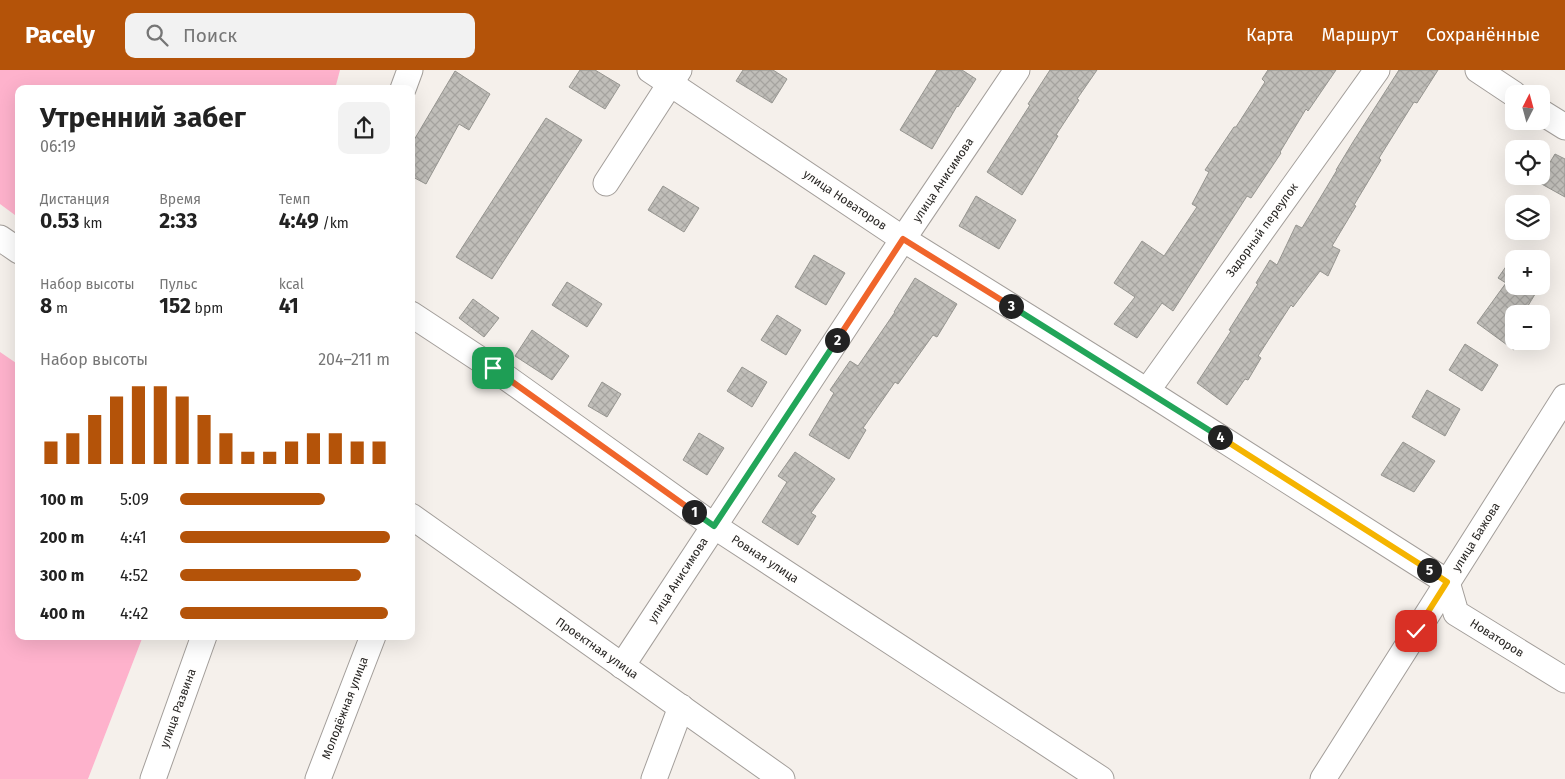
<!DOCTYPE html>
<html lang="ru">
<meta charset="utf-8">
<style>
:root{--surface:#fff;--page:#f2f2f2;--text:#222;--muted:#767676;--accent:#b45309}
body{margin:0;font-family:"Fira Sans",sans-serif;background:var(--page);color:var(--text);height:100vh;display:flex;flex-direction:column;font-size:19px;white-space:nowrap}
*{box-sizing:border-box;margin:0}
p{font-size:16px;color:var(--muted)}
.icon{flex:none;width:28px;height:28px;fill:none;stroke:currentColor;stroke-width:2;stroke-linecap:round;stroke-linejoin:round}
.map{position:relative;flex:1;overflow:hidden}
.panel{position:absolute;left:15px;top:15px;width:400px;height:555px;display:flex;flex-direction:column;background:var(--surface);border-radius:10px;box-shadow:0 5px 20px #0002}
.panel>*{flex:none}
.needle{width:32px;rotate:6deg}
.controls{position:absolute;left:1505px;top:15px;display:grid;gap:10px}
.controls a{display:grid;place-items:center;width:45px;height:45px;border-radius:10px;background:var(--surface);box-shadow:0 5px 20px #0002;font-size:25px}
.pin{position:absolute;display:grid;place-items:center;width:42px;height:42px;color:#fff;margin:-21px;border-radius:10px;box-shadow:0 2px 8px #0006}
.km{position:absolute;width:25px;height:25px;margin:-12px;border-radius:50%;background:#222;color:#fff;font-size:14px;line-height:25px;text-align:center}
.round{display:grid;place-items:center;flex:none;width:52px;height:52px;border-radius:10px;background:var(--page)}
.headline{display:flex;align-items:center;justify-content:space-between;height:85px;padding:0 25px}
h1{font-size:28px;font-weight:700;line-height:38px}
.metrics{display:grid;grid-template-columns:repeat(3,1fr);gap:8px;height:85px;padding:5px 25px}
.metrics div{display:grid;align-content:center}
.metrics b{font-size:21px;font-weight:700}
.metrics small{font-size:14px;font-weight:400}
.metrics p{font-size:14px}
.chart{height:140px;padding:10px 25px}
.chart p{display:flex;justify-content:space-between}
.chart svg{width:100%;height:90px;margin-top:5px;stroke:var(--accent);stroke-width:6}
ul{padding:0 25px;list-style:none;font-size:16px}
li{display:grid;grid-template-columns:80px 60px 1fr;align-items:center;height:38px}
li i{height:12px;border-radius:6px;background:var(--accent)}
header{display:flex;align-items:center;gap:30px;box-sizing:border-box;height:70px;padding:0 25px;background:var(--accent);color:#fff}
header strong{font-size:24px}
nav{display:flex;gap:28px;margin-inline-start:auto;font-size:18px}
.search{width:350px;height:45px;background:var(--page);display:flex;align-items:center;gap:12px;box-sizing:border-box;padding:0 18px;border-radius:10px;color:var(--muted);font-size:19px}
.map>svg:first-child{display:block}
.green{fill:#feb2cc}
.building{fill:url(#building-cross-hatch);stroke:#969590}
.lines{fill:none;stroke-linecap:round;stroke-linejoin:round}
.minor-casing{stroke:#a39e9a;stroke-width:27}
.minor{stroke:#fff;stroke-width:25}
.split-1-casing{stroke:#fff;stroke-width:10}
.split-2-casing{stroke:#fff;stroke-width:10}
.split-3-casing{stroke:#fff;stroke-width:10}
.split-4-casing{stroke:#fff;stroke-width:10}
.split-5-casing{stroke:#fff;stroke-width:10}
.split-6-casing{stroke:#fff;stroke-width:10}
.split-1{stroke:#f0652b;stroke-width:6}
.split-2{stroke:#22a559;stroke-width:6}
.split-3{stroke:#f0652b;stroke-width:6}
.split-4{stroke:#22a559;stroke-width:6}
.split-5{stroke:#f5b400;stroke-width:6}
.split-6{stroke:#f5b400;stroke-width:6}
.labels{text-anchor:middle;dominant-baseline:central;stroke-width:4;stroke-linejoin:round;paint-order:stroke}
.street-label{font-size:12px;fill:#292725;stroke:#fffefd}
</style>
<header>
<strong>Pacely</strong>
<div class="search"><svg class="icon" aria-label="search" viewBox="0 0 24 24"><circle cx="10" cy="10" r="6"/><path d="M15 15l6 6"/></svg>Поиск</div>
<nav><a>Карта</a><a>Маршрут</a><a>Сохранённые</a></nav>
</header>
<div class="map">
<svg width="1565" height="709" viewBox="0 0 1565 709">
<defs>
<pattern id="building-cross-hatch" width="8" height="8" patternUnits="userSpaceOnUse" patternTransform="scale(1.25)"><rect width="8" height="8" fill="#c0beb9"/><path d="M0 0l8 8M0 8l8-8" fill="none" stroke="#a5a39f"/></pattern>
</defs>
<rect width="100%" height="100%" fill="#f5f0eb"/>
<!-- green -->
<g class="green">
<polygon points="0,0 340,0 335,19 19,19 19,148 0,134"/>
<polygon points="0,282 19,295 19,566 143,566 88,709 0,709"/>
</g>
<!-- building -->
<g class="building">
<polygon points="580,0 595,0 620,15 605,39 569,17"/>
<polygon points="743,0 773,0 787,9 772,33 736,11"/>
<polygon points="937,0 962,0 976,9 958,37 957,36 932,79 900,60"/>
<polygon points="1050,0 1097,0 1077,29 1079,30 1056,65 1058,66 1022,125 987,102 1030,35 1028,34"/>
<polygon points="1268,0 1336,0 1308,41 1306,39 1280,82 1281,83 1251,128 1247,126 1173,241 1162,233 1137,268 1114,254 1135,227 1114,213 1142,171 1164,186 1197,137 1192,134 1209,102 1205,100 1234,57 1236,57 1265,12 1262,9"/>
<polygon points="1399,0 1438,0 1417,33 1414,32 1379,88 1381,90 1354,135 1356,136 1332,176 1340,180 1328,206 1320,201 1293,237 1291,235 1258,286 1261,288 1248,310 1245,309 1227,335 1197,313 1231,261 1229,260 1258,214 1256,213 1270,190 1277,195 1296,155 1302,158 1337,100 1336,100 1353,72"/>
<polygon points="455,1 490,24 469,60 459,54 426,114 411,106 411,75"/>
<polygon points="546,48 582,70 492,209 456,187"/>
<polygon points="1555,84 1565,89 1565,127 1538,112"/>
<polygon points="663,116 699,138 684,162 648,140"/>
<polygon points="976,126 1016,150 999,179 959,156"/>
<polygon points="814,185 845,203 826,235 795,217"/>
<polygon points="1514,185 1514,216 1540,216 1523,244 1514,244 1514,280 1477,253 1506,213 1498,208"/>
<polygon points="915,208 957,234 937,267 933,265 898,314 895,312 863,358 866,360 849,389 809,365 834,323 830,320 850,291 858,296 895,242 894,242"/>
<polygon points="567,212 602,234 587,257 552,235"/>
<polygon points="473,229 499,248 484,267 459,248"/>
<polygon points="777,245 801,260 786,285 761,270"/>
<polygon points="532,260 569,286 552,310 515,286"/>
<polygon points="1465,274 1498,295 1482,321 1449,300"/>
<polygon points="742,297 767,312 752,337 727,321"/>
<polygon points="602,312 621,324 607,347 588,336"/>
<polygon points="1427,320 1460,339 1445,366 1412,347"/>
<polygon points="699,363 724,378 707,405 683,390"/>
<polygon points="1403,372 1435,391 1414,422 1381,405"/>
<polygon points="795,382 835,409 811,443 816,446 798,475 762,452 787,412 778,406"/>
</g>
<g class="lines">
<defs>
<g id="minor">
<polyline points="650,0 903,169 1147,321 1447,512 1456,543 1565,610"/>
<polyline points="1478,0 1514,24"/>
<polyline points="403,19 410,0"/>
<polyline points="1541,42 1565,57"/>
<polyline points="606,113 679,0"/>
<polyline points="0,168 19,181"/>
<polyline points="411,244 493,298 714,456 1101,709"/>
<polyline points="1147,321 1377,0"/>
<polyline points="411,446 782,709"/>
<polyline points="622,596 903,169 1017,0"/>
<polyline points="153,709 204,566"/>
<polyline points="318,709 373,566"/>
<polyline points="654,709 681,637"/>
<polyline points="1323,709 1565,327"/>
</g>
</defs>
<!-- minor casing -->
<use href="#minor" class="minor-casing"/>
<!-- minor -->
<use href="#minor" class="minor"/>
</g>
<g class="lines">
<defs>
<polyline id="split-1" points="493,298 694,442"/>
<polyline id="split-2" points="694,442 714,456 837,270"/>
<polyline id="split-3" points="837,270 903,169 1011,236"/>
<polyline id="split-4" points="1011,236 1220,367"/>
<polyline id="split-5" points="1220,367 1429,500"/>
<polyline id="split-6" points="1416,561 1447,512 1429,500"/>
</defs>
<!-- split-1 casing -->
<use href="#split-1" class="split-1-casing"/>
<!-- split-2 casing -->
<use href="#split-2" class="split-2-casing"/>
<!-- split-3 casing -->
<use href="#split-3" class="split-3-casing"/>
<!-- split-4 casing -->
<use href="#split-4" class="split-4-casing"/>
<!-- split-5 casing -->
<use href="#split-5" class="split-5-casing"/>
<!-- split-6 casing -->
<use href="#split-6" class="split-6-casing"/>
<!-- split-1 -->
<use href="#split-1" class="split-1"/>
<!-- split-2 -->
<use href="#split-2" class="split-2"/>
<!-- split-3 -->
<use href="#split-3" class="split-3"/>
<!-- split-4 -->
<use href="#split-4" class="split-4"/>
<!-- split-5 -->
<use href="#split-5" class="split-5"/>
<!-- split-6 -->
<use href="#split-6" class="split-6"/>
</g>
<g class="labels">
<!-- street labels -->
<g class="street-label">
<text transform="translate(943 110) rotate(-56)">улица Анисимова</text>
<text transform="translate(845 130) rotate(34)">улица Новаторов</text>
<text transform="translate(1262 160) rotate(-54)">Задорный переулок</text>
<text transform="translate(1476 467) rotate(-58)">улица Бажова</text>
<text transform="translate(765 489) rotate(33)">Ровная улица</text>
<text transform="translate(678 510) rotate(-57)">улица Анисимова</text>
<text transform="translate(1497 568) rotate(32)">Новаторов</text>
<text transform="translate(597 578) rotate(35)">Проектная улица</text>
<text transform="translate(178 638) rotate(-70)">улица Развина</text>
<text transform="translate(345 638) rotate(-69)">Молодёжная улица</text>
</g>
</g>
</svg>
<div class="controls">
<a><svg class="needle" viewBox="-14 -14 28 28"><path d="M0-13l5 13h-10z" fill="#e53935"/><path d="M0 13l5-13h-10z" fill="#767676"/></svg></a>
<a><svg class="icon" aria-label="locate" viewBox="0 0 24 24"><circle cx="12" cy="12" r="6"/><path d="M12 2v4M12 18v4M2 12h4M18 12h4"/></svg></a>
<a><svg class="icon" aria-label="layers" viewBox="0 0 24 24"><path d="M12 4l9 5-9 5-9-5zM3 14l9 5 9-5"/></svg></a>
<a>+</a>
<a>−</a>
</div>
<div class="pin" style="left:493px;top:298px;background:#1e9e55"><svg class="icon" aria-label="arrive" viewBox="0 0 24 24"><path d="M6 21V4h12l-3 4 3 4H6"/></svg></div>
<div class="pin" style="left:1416px;top:561px;background:#d93025"><svg class="icon" aria-label="check" viewBox="0 0 24 24"><path d="M5 12l5 5 9-10"/></svg></div>
<b class="km" style="left:694px;top:442px">1</b>
<b class="km" style="left:837px;top:270px">2</b>
<b class="km" style="left:1011px;top:236px">3</b>
<b class="km" style="left:1220px;top:367px">4</b>
<b class="km" style="left:1429px;top:500px">5</b>
<section class="panel">
<div class="headline"><div><h1>Утренний забег</h1><p>06:19</p></div><a class="round"><svg class="icon" aria-label="share" viewBox="0 0 24 24"><path d="M12 15V3M7 8l5-5 5 5M5 13v7h14v-7"/></svg></a></div>
<div class="metrics">
<div><p>Дистанция</p><b>0.53<small> km</small></b></div>
<div><p>Время</p><b>2:33</b></div>
<div><p>Темп</p><b>4:49<small> /km</small></b></div>
</div>
<div class="metrics">
<div><p>Набор высоты</p><b>8<small> m</small></b></div>
<div><p>Пульс</p><b>152<small> bpm</small></b></div>
<div><p>kcal</p><b>41</b></div>
</div>
<div class="chart"><p><span>Набор высоты</span>204–211 m</p>
<svg viewBox="0 0 160 44" preserveAspectRatio="none"><path d="M5 44V33M15 44V29M25 44V20M35 44V11M45 44V6M55 44V6M65 44V11M75 44V20M85 44V29M95 44V38M105 44V38M115 44V33M125 44V29M135 44V29M145 44V33M155 44V33"/></svg>
</div>
<ul>
<li><b>100 m</b>5:09<i style="width:69%"></i></li>
<li><b>200 m</b>4:41<i style="width:100%"></i></li>
<li><b>300 m</b>4:52<i style="width:86%"></i></li>
<li><b>400 m</b>4:42<i style="width:99%"></i></li>
</ul>
</section>
</div>
